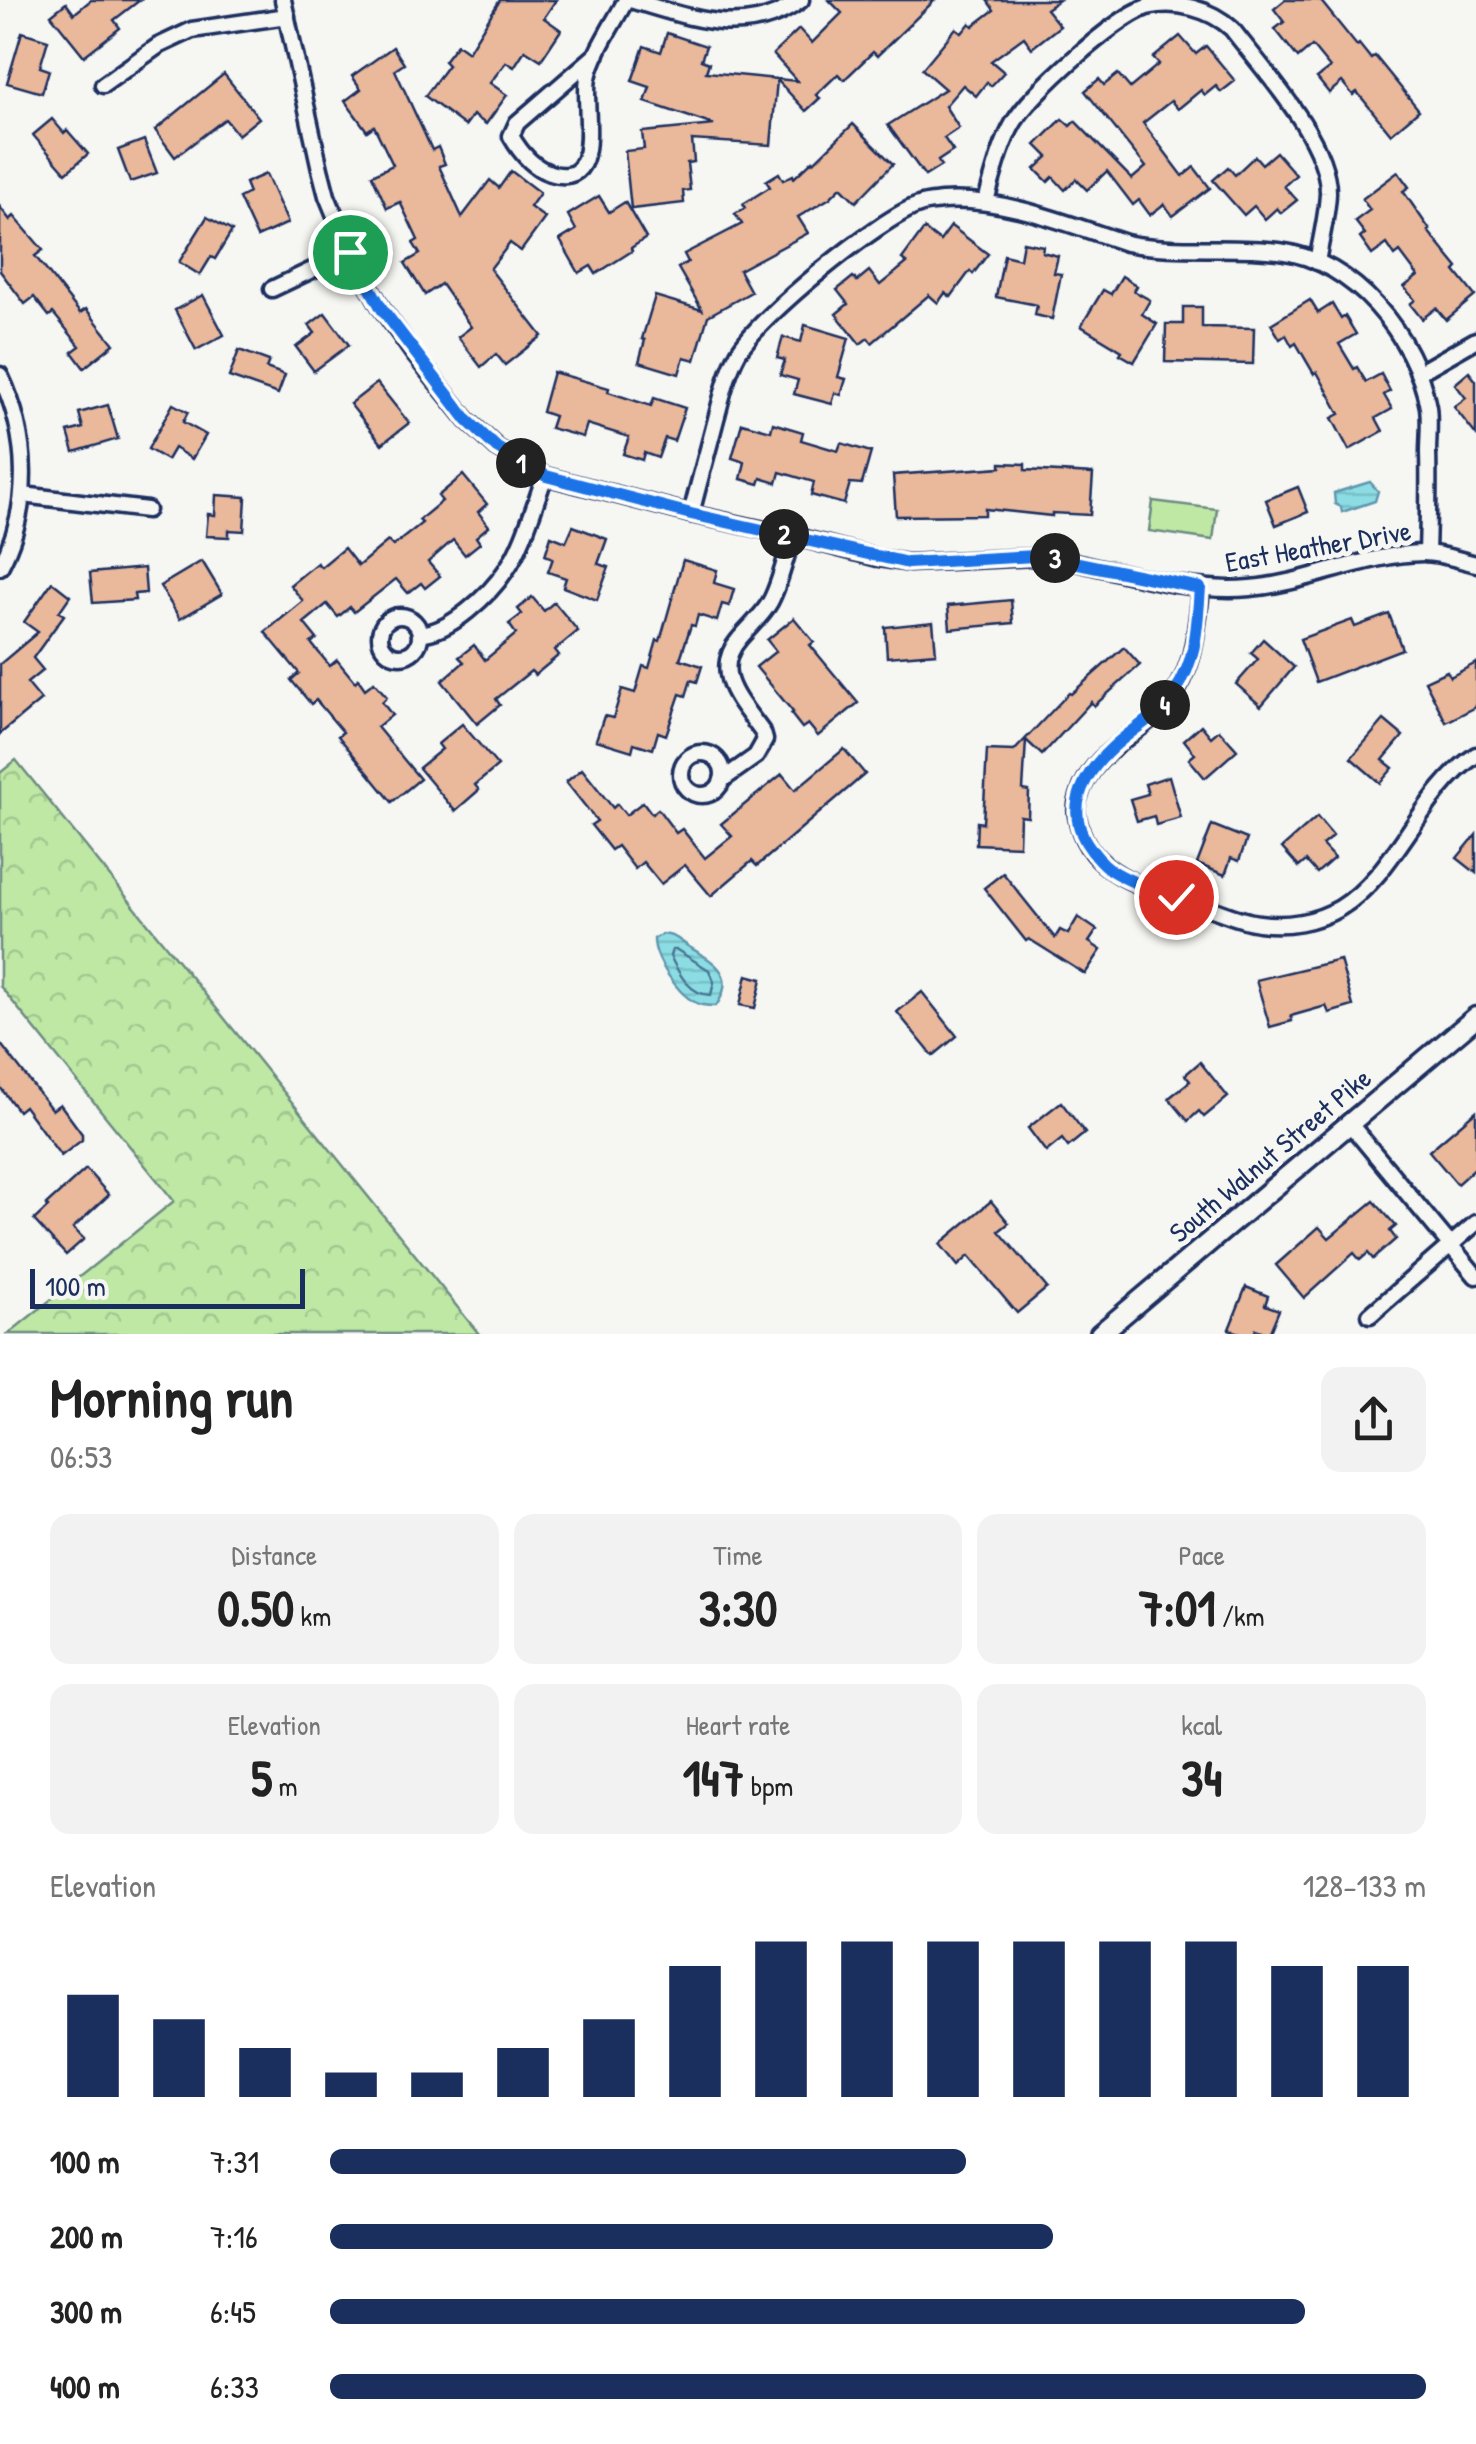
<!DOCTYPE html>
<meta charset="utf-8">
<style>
:root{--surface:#fff;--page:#f2f2f2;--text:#222;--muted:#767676;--accent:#1b2f5e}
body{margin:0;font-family:"Patrick Hand",sans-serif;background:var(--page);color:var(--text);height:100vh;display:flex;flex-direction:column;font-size:38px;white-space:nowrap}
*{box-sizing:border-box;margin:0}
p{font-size:32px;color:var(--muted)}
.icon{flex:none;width:55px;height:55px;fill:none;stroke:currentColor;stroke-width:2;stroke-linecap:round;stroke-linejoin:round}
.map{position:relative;height:1334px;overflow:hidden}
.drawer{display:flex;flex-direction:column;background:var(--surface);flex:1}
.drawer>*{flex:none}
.scale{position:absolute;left:30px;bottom:25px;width:275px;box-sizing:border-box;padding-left:10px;border:5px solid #1b2f5e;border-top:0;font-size:28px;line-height:35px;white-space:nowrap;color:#1b2f5e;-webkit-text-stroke:8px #f6f6f2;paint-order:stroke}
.pin{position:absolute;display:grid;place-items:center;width:85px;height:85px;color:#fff;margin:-42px;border:5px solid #fff;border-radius:50%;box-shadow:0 2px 10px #0007}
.km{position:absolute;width:50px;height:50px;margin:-25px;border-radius:50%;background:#222;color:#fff;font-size:28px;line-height:50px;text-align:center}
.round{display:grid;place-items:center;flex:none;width:105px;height:105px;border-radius:20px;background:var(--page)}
.headline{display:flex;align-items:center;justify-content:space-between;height:170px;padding:0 50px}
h1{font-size:55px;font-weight:800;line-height:75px}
.stats{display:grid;grid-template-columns:repeat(3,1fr);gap:15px;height:170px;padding:10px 50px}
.stats div{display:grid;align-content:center;border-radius:20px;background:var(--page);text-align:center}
.stats b{font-size:50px;font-weight:800}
.stats small{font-size:28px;font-weight:400}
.stats p{font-size:28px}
.chart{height:280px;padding:20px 50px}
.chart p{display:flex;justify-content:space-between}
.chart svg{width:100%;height:180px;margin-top:10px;stroke:var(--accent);stroke-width:6}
ul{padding:0 50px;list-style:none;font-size:32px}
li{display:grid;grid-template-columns:160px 120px 1fr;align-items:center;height:75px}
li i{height:25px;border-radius:12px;background:var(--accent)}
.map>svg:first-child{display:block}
.forest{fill:url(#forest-crowns);stroke:#6c8c81;stroke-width:2.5}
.pitch{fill:#bee8a4;stroke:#6c8c81;stroke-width:2.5}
.water{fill:url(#water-rules);stroke:#5f97ae;stroke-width:2.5}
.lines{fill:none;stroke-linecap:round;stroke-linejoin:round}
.shore{stroke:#487593;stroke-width:2.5}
.building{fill:#eab89b;stroke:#1b2f5e;stroke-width:2.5}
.minor-casing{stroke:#1b2f5e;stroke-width:21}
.tertiary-casing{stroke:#1b2f5e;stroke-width:25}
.minor{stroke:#f6f6f2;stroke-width:14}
.tertiary{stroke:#f6f6f2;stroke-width:18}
.route-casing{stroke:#fff;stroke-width:20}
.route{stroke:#1a73e8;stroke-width:12}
.labels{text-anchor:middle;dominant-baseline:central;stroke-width:10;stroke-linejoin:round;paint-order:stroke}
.street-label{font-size:28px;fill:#1b2f5e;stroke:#f6f6f2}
</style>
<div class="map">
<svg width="1476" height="1334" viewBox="0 0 1476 1334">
<defs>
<pattern id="forest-crowns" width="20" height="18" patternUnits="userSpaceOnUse" patternTransform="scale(2.5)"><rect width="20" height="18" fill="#bee8a4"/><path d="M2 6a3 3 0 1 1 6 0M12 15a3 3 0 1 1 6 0" fill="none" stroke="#a3c790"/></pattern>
<pattern id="water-rules" width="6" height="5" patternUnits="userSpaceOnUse" patternTransform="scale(2.5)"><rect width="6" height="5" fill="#8cdde3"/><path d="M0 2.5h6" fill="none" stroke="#78bec5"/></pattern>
</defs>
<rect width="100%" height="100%" fill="#f6f6f2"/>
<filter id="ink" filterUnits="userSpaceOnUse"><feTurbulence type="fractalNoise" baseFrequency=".01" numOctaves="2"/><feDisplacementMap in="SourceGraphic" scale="20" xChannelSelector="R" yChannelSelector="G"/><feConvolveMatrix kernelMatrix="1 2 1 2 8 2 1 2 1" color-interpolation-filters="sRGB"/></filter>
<g filter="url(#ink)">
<!-- forest -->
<polygon class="forest" points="16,760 479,1334 8,1334 174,1201 0,986 0,773"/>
<!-- pitch -->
<polygon class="pitch" points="1153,501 1217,509 1213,540 1149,531"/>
<!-- water -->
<g class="water">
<polygon points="1370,482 1378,491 1375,501 1342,512 1341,507 1335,504 1334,493"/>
<path d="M662 934C676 935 679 941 691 948 716 963 737 975 716 1006 710 1006 705 1006 699 1004 679 997 654 959 654 939Z"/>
</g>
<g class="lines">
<!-- shore -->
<path class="shore" d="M672 950H677L709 970 714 982 711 995C690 995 679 974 670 956Z"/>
</g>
<!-- building -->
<g class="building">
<polygon points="91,0 140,0 114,20 120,28 84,56 51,15 66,3 74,14"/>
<polygon points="500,0 556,0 544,18 561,30 541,60 525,50 514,67 506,62 490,83 507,95 486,124 473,115 465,126 425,96 448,65 444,61 457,44 468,52"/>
<polygon points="829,0 935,0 877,56 873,52 844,80 838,74 816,95 820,98 806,111 777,80 771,145 692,140 694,162 687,163 690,190 683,191 684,203 631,209 625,151 644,149 642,132 714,125 645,102 650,87 632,81 644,46 661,52 667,33 706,46 701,60 709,63 706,72 797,81 773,54 799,29 812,43 842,13"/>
<polygon points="987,0 1059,0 1046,9 1060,26 1032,48 1024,37 991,61 1004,72 991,86 987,82 976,96 963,85 945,106 959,128 944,138 953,151 938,161 941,166 925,176 888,125 945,89 922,69 956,28 962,33 970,23 973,26 994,10"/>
<polygon points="1285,0 1320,0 1357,46 1359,44 1371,59 1375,56 1419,110 1391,134 1357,92 1353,95 1342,82 1329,93 1317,78 1330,68 1312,46 1298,58 1275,29 1284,22 1274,9"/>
<polygon points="22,32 48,40 40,67 49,70 42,93 7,83"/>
<polygon points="1180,36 1196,54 1206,46 1235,81 1221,92 1216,86 1205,95 1201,90 1178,109 1171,101 1143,123 1183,176 1194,167 1210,188 1173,216 1164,204 1150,215 1139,200 1133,205 1107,171 1087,190 1076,179 1065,190 1053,177 1048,182 1035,169 1048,157 1036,145 1062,119 1070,126 1075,121 1132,179 1146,167 1085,91 1099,79 1104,85 1118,74 1130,88 1159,64 1153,58"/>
<polygon points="393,47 404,64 395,70 432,150 438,147 445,164 439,166 462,217 490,180 499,188 511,171 540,193 530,207 545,218 521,251 510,243 490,269 542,336 505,365 496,354 481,367 458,337 471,327 441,284 425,295 405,263 420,254 413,243 418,240 400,202 387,208 372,175 393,165 374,126 367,131 345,101 361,89 352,76"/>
<polygon points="224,74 259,118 238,135 225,119 175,157 155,130"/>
<polygon points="52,119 64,133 67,130 88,154 66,173 33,135"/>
<polygon points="853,124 893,164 856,202 841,187 830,198 798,217 808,233 739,270 751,292 708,316 695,360 684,357 679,374 639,362 645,340 642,339 655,296 702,310 678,268 688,262 684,254 742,224 735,214 745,208 743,204 770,187 766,181 779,173 783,180 793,175 794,178 813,160 814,162"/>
<polygon points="144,140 157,173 130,182 118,150"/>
<polygon points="1276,152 1296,175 1284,186 1297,200 1281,213 1277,208 1265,219 1254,206 1244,215 1213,180 1228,167 1235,175 1255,156 1262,164"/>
<polygon points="1398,172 1409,187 1403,191 1430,230 1428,231 1458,268 1455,271 1475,296 1446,320 1436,308 1422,319 1410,304 1415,300 1404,287 1418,276 1400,252 1395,256 1387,244 1372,255 1360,238 1365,234 1355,221 1370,210 1362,199"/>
<polygon points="266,174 288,223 257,237 239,198 249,193 245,183"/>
<polygon points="599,196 609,212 625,202 646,238 631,248 632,251 596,274 591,266 579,273 560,240 576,230 568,215"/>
<polygon points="0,207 10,220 14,216 43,250 35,256 80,313 86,309 114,344 84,368 72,352 80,346 53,313 49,316 34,297 25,304 0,271"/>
<polygon points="207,217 232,231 215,259 211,257 200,275 179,262"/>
<polygon points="951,226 988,254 973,274 970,271 951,297 945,293 938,303 929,295 872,343 868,338 860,344 836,314 848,304 837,290 853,277 857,281 869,271 880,285 907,263 902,259 924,229 940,241"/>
<polygon points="1023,242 1043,246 1042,252 1058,256 1054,273 1061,274 1052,319 1035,315 1037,305 996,297 1004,255 1020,259"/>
<polygon points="1122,276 1137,286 1134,291 1150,300 1142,314 1157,324 1134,362 1120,354 1122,351 1081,326 1103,290 1111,294"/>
<polygon points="203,295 224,335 196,350 175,310"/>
<polygon points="1310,300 1318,313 1332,304 1341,319 1345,316 1356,334 1339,344 1354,369 1357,367 1366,382 1381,374 1390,391 1384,395 1392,409 1376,418 1383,431 1349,450 1332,418 1340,414 1317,372 1314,374 1296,343 1292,346 1286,335 1280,339 1271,324"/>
<polygon points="1183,307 1202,307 1202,327 1254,328 1253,364 1165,362 1166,324 1183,324"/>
<polygon points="325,313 349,345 314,371 296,347 315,333 309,325"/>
<polygon points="805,325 849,338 838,377 846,379 841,395 835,393 832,404 794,394 798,380 780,375 785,360 777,358 783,337 801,342"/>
<polygon points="239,350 269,361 266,368 285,375 278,394 229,377"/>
<polygon points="553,372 609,388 608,392 651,406 654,398 685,408 674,441 665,438 658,458 644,453 642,460 623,454 629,437 587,424 583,437 550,428 554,416 542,412"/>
<polygon points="1469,372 1476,381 1476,435 1454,407 1466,398 1455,384"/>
<polygon points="377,383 409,423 382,444 350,404"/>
<polygon points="173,404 188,412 183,422 206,435 192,459 174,448 167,460 148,449"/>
<polygon points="108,405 118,439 74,452 68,432 83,428 79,413"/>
<polygon points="742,423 771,431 773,423 803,432 801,440 838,451 841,443 871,452 862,484 850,483 844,504 811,495 814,482 780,472 777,483 761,478 759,484 741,479 745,462 732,458"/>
<polygon points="1001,463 1025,464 1025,470 1093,474 1090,515 1052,513 1052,516 985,509 985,515 896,516 893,475 1001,467"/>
<polygon points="463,475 487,504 478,512 489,526 476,537 480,543 465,555 453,540 428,562 440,576 425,588 421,583 408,593 396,579 354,612 350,607 338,617 327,604 304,623 317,639 311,643 330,666 337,660 355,682 358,679 365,689 374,682 387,697 382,702 392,715 377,727 420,779 392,802 338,736 343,732 316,700 311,704 291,680 299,673 265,632 303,601 290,585 317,563 321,567 344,548 358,566 388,541 393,546 422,523 419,520 442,501 438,496"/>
<polygon points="1298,487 1308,512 1276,525 1266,500"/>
<polygon points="216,495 246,497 244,531 229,530 229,537 206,536 208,514 215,515"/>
<polygon points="573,526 607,539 598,564 609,567 597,600 563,587 566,578 548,572 553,558 545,555 551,536 566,542"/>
<polygon points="683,560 717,570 714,583 734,589 729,606 722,604 717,621 698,615 695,626 691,625 680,659 702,666 697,682 691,680 686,696 680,694 666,735 658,732 653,749 634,743 632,751 596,740 604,716 613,718 622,689 635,693 643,666 649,668 657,640 660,641"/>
<polygon points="202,561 222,594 180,619 160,586"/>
<polygon points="144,568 146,593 134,594 135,600 93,603 90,573"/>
<polygon points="52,582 70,596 59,612 64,615 33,658 43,670 27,683 41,700 0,734 0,664 38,632 24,622"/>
<polygon points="532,597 544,611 554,602 578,631 555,650 559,655 535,675 531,671 496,699 500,705 477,724 442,681 464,662 459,657 474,645 485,660 516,634 509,624 522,614 518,609"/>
<polygon points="1011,600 1013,623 950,629 948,606"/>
<polygon points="1389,614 1402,649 1316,682 1300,639 1352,620 1355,627"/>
<polygon points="794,618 814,642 810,645 858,703 818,736 808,724 802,728 791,714 793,712 756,667 776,651 767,640"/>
<polygon points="933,622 936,653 887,657 885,627"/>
<polygon points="1263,639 1294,667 1261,706 1236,684 1258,659 1251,653"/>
<polygon points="1124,647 1140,665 1094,706 1091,702 1042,755 1026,740 1023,790 1029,791 1028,817 1020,816 1019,846 976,844 977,822 983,823 987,750 1014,751 1069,693 1071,694"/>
<polygon points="1476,663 1476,707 1446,722 1425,681 1447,671 1450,677"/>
<polygon points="1384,720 1403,736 1383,760 1393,768 1380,783 1351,758"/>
<polygon points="462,724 498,766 475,785 479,790 455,811 419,768 442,749 438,744"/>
<polygon points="1201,725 1211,737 1219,730 1237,750 1205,778 1189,759 1195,754 1184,740"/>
<polygon points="844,749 865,774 757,866 752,861 711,896 685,865 661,884 643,862 635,869 617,846 611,850 591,825 597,821 566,782 582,769 613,808 617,804 626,815 643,802 652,814 658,809 676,833 682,829 705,858 732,836 721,824 782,774 795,790"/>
<polygon points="1169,776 1181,818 1156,825 1154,816 1137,821 1130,799 1148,794 1145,784"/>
<polygon points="1317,817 1333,836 1322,845 1334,858 1317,873 1306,861 1299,867 1282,848"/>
<polygon points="1212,825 1247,839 1239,861 1231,858 1225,875 1197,864"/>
<polygon points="1476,835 1476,873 1457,858"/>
<polygon points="1003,873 1055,938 1060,930 1068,934 1078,917 1097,930 1089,942 1101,950 1085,974 1029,939 1026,941 984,888"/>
<polygon points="1340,960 1353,1006 1329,1013 1326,1006 1291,1016 1292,1021 1270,1027 1256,980"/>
<polygon points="747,975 762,979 755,1008 740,1005"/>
<polygon points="922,992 957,1036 933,1056 897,1012"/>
<polygon points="0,1043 52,1110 60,1104 82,1134 82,1140 61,1156 24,1106 18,1111 0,1087"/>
<polygon points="1200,1062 1228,1097 1204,1117 1199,1111 1188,1121 1169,1098 1190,1081 1185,1075"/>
<polygon points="1061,1102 1085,1133 1068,1147 1062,1139 1046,1152 1028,1128"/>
<polygon points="1476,1111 1476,1167 1457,1184 1429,1151"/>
<polygon points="86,1169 109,1195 73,1228 84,1239 66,1255 34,1220 48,1207 46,1205"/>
<polygon points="991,1201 1009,1223 999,1231 1047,1288 1017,1313 969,1256 958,1266 940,1244"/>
<polygon points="1374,1201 1396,1226 1390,1231 1396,1239 1373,1259 1368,1253 1360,1260 1354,1253 1304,1298 1276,1265 1319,1227 1329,1238"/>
<polygon points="1246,1287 1268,1296 1265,1305 1279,1310 1269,1334 1256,1329 1254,1334 1242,1334 1229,1329"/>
</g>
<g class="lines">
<defs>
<g id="minor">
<path d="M283 0 320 169 327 196 350 252 382 309 413 353 467 420 497 448 545 476 691 514 793 536 878 558 909 563 1035 557 1054 558C1119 569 1183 594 1250 588 1310 583 1364 554 1423 553 1440 553 1459 560 1476 564"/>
<path d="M630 0C690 17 745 41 801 0"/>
<path d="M597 54 517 123 511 136C520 152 532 167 550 173 606 190 582 107 588 78 593 53 614 23 626 0"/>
<polyline points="103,85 158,46 192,30 287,16"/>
<path d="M986 201C994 174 1000 146 1014 122 1032 92 1115 18 1147 7 1176 0 1211 9 1232 29 1263 70 1329 140 1328 193 1327 216 1321 239 1317 262"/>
<polyline points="272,289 350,252"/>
<polyline points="1418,373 1476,340"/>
<path d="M0 375C29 436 32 507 0 567"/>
<polyline points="23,495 147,510"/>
<path d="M691 514C699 482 708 450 716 419 722 397 727 373 738 353 757 318 881 217 919 205 926 202 935 202 942 201 1000 196 1071 225 1126 243 1177 253 1228 245 1279 251 1354 260 1415 336 1428 407 1430 422 1428 438 1428 453 1429 486 1428 520 1427 553"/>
<path d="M1201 589C1196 633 1195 675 1162 709 1133 738 1092 753 1079 796 1075 807 1076 814 1079 825 1092 878 1156 891 1201 905 1219 911 1240 921 1259 923 1286 927 1316 922 1340 908 1396 874 1420 793 1476 755"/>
<circle cx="400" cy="636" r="20"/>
<path d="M420 633C449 634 491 593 506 570 524 544 534 505 545 476"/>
<circle cx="702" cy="774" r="21"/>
<path d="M722 780 756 756 765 740 763 733C742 703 709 673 740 638 750 626 762 616 770 602 781 582 785 557 793 536"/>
<polyline points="1350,1124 1476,1276"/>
<polyline points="1370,1315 1476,1223"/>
</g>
<polyline id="tertiary" points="1100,1334 1476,1017"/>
</defs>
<!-- minor casing -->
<use href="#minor" class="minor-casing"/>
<!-- tertiary casing -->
<use href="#tertiary" class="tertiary-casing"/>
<!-- minor -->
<use href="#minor" class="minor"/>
<!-- tertiary -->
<use href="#tertiary" class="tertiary"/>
</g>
</g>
<g class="lines" filter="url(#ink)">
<defs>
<path id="route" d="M350 252 382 309 467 420 497 448 546 476 691 514 908 563 1035 556 1054 558 1200 588C1197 626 1197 659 1175 692 1159 716 1133 728 1112 748 1085 773 1065 806 1086 842 1093 853 1101 863 1111 870 1131 883 1154 889 1176 897"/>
</defs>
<!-- route casing -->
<use href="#route" class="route-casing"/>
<!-- route -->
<use href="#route" class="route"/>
</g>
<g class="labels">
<!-- street labels -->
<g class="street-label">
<text transform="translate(1318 546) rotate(-10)">East Heather Drive</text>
<text transform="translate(1270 1155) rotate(-40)">South Walnut Street Pike</text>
</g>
</g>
</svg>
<div class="scale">100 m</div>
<div class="pin" style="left:350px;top:252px;background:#1e9e55"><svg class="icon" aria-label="arrive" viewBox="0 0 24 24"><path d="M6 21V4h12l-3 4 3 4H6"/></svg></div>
<div class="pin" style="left:1176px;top:897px;background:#d93025"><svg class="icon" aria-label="check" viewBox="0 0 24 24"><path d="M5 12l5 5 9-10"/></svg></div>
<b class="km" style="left:521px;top:463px">1</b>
<b class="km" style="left:784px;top:534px">2</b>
<b class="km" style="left:1055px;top:558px">3</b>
<b class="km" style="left:1165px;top:705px">4</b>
</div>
<section class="drawer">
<div class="headline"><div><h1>Morning run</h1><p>06:53</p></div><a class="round"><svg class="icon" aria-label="share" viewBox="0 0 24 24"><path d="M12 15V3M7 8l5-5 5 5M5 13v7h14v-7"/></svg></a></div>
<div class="stats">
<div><p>Distance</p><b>0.50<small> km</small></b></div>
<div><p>Time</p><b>3:30</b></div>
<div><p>Pace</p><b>7:01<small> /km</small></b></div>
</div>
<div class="stats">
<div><p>Elevation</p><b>5<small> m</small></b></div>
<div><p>Heart rate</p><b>147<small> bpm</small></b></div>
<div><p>kcal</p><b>34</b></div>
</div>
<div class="chart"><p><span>Elevation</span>128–133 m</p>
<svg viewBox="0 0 160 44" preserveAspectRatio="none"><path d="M5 44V19M15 44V25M25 44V32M35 44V38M45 44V38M55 44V32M65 44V25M75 44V12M85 44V6M95 44V6M105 44V6M115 44V6M125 44V6M135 44V6M145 44V12M155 44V12"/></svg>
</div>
<ul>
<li><b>100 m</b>7:31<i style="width:58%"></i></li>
<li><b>200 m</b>7:16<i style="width:66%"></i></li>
<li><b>300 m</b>6:45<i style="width:89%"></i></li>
<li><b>400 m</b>6:33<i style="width:100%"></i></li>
</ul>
</section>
